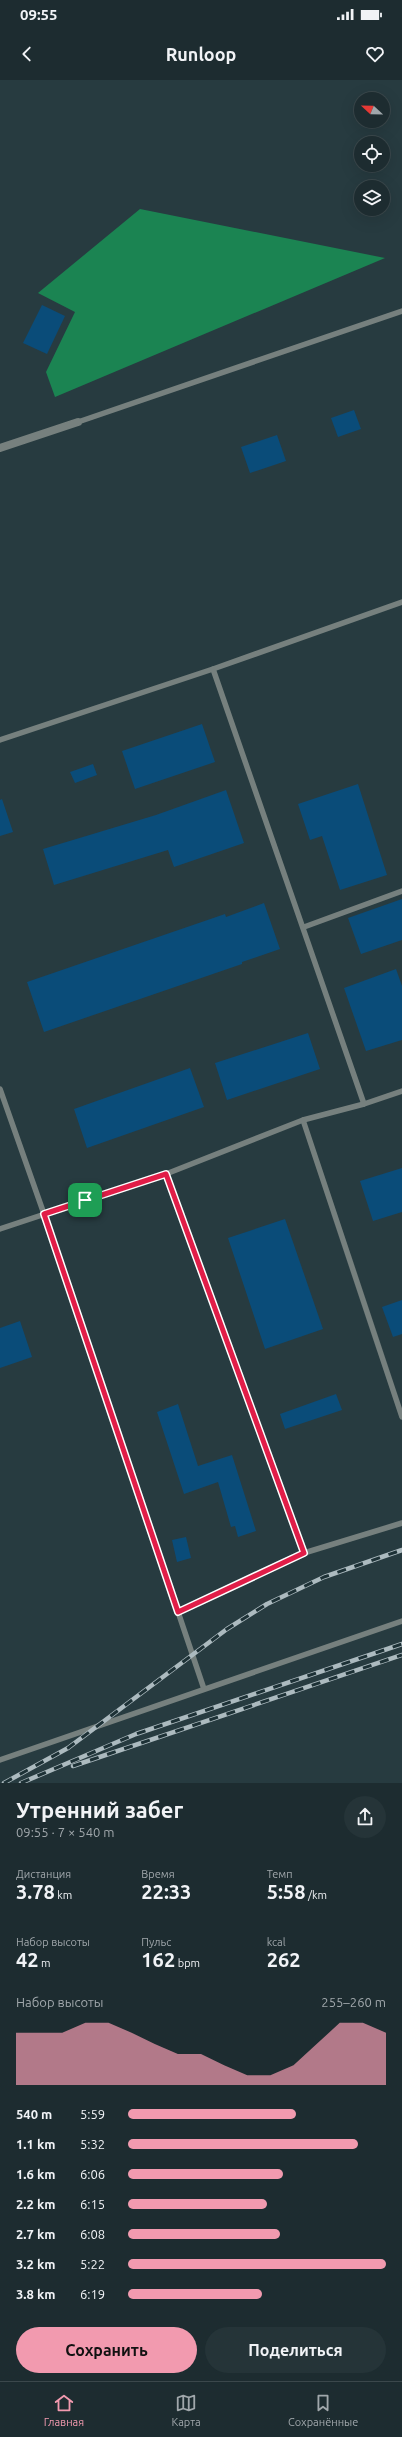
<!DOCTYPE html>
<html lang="ru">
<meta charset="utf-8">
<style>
:root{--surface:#1d2c30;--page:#253438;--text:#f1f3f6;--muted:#a0a7ab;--line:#3b484c;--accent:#f29aaf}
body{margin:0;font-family:Ubuntu,sans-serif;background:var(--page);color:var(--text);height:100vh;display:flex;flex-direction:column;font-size:15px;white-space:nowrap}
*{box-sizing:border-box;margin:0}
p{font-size:13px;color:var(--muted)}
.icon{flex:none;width:22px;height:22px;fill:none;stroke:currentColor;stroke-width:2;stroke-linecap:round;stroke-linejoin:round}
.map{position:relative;height:1703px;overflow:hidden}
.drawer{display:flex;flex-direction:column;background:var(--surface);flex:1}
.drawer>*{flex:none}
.needle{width:26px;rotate:292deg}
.controls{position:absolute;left:354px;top:12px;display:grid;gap:8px}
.controls a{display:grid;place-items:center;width:36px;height:36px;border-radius:50%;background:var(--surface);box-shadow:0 4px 16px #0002,0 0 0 1px var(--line);font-size:20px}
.pin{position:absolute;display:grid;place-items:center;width:34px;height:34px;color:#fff;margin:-17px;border-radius:8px;box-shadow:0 2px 6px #0006}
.round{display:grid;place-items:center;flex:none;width:42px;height:42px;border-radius:21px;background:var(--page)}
.head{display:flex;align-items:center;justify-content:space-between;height:68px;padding:0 16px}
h1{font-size:22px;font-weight:700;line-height:30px}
.figures{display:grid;grid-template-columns:repeat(3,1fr);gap:6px;height:68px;padding:4px 16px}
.figures div{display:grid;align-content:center}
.figures b{font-size:20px;font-weight:700}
.figures small{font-size:11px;font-weight:400}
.figures p{font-size:11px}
.chart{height:112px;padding:8px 16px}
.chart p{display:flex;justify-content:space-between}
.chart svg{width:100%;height:72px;margin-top:4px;fill:var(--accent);opacity:.7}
.primary-button{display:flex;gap:8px;margin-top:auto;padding:8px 16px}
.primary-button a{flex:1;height:46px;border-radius:24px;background:var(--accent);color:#111;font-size:16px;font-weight:700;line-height:46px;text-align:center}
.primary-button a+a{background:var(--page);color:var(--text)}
ul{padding:0 16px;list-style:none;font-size:13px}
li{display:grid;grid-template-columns:64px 48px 1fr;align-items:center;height:30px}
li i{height:10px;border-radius:5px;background:var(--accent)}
.status{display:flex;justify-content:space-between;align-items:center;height:28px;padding:0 20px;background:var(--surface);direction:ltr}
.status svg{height:11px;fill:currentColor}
header{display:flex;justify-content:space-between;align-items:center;height:52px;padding:0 16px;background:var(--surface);font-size:18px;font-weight:700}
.tab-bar{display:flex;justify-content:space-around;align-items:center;height:56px;border-top:1px solid var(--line);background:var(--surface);font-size:11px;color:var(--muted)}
.tab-bar a{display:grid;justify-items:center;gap:2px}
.tab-bar .selected{color:var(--accent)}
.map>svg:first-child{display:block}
.forest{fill:#1b8452}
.building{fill:#0a4c79}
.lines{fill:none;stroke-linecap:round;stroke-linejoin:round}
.service{stroke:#76807e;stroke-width:5.5}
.minor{stroke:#76807e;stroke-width:8}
.rail-casing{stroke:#acbabf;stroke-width:4.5}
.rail{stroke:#1d3136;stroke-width:3;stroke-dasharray:9;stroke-linecap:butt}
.route-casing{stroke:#fff;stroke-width:8}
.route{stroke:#e11d48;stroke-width:5}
</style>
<div class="status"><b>09:55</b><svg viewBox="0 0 49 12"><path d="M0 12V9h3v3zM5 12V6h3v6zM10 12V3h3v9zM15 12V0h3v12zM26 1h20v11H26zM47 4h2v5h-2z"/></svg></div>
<header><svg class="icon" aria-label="back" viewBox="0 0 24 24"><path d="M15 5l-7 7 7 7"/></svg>Runloop<svg class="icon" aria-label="heart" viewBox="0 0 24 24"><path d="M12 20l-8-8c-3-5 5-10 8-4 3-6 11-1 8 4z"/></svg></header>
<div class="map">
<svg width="402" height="1703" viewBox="0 0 402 1703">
<rect width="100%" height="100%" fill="#273b40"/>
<!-- forest -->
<polygon class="forest" points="140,129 385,178 55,317 46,292 75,232 38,213"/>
<!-- building -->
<g class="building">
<polygon points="42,225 65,236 47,274 23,263"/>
<polygon points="354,330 361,349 338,357 331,338"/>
<polygon points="277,355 286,381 250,393 241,367"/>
<polygon points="202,644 215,682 135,709 122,671"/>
<polygon points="93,684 97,695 75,703 70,692"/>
<polygon points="358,704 387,795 340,810 322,756 310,760 298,724"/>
<polygon points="226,710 244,763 174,787 168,770 54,805 43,769 156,735"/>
<polygon points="2,719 13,752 0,756 0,720"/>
<polygon points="402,819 402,860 361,874 348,838"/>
<polygon points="264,823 280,869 242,882 242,884 44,952 27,902 225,834 226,837"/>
<polygon points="396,889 402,906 402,960 366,971 344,908"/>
<polygon points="308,953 320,989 227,1020 215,983"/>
<polygon points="190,988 204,1027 87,1068 74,1029"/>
<polygon points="402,1088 402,1132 373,1141 360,1101"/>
<polygon points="285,1139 323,1249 265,1269 228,1158"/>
<polygon points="402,1220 402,1254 393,1257 382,1227"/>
<polygon points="20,1241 32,1277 0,1288 0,1248"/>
<polygon points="336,1314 342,1330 285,1349 280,1334"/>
<polygon points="178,1324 198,1386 232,1375 256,1451 238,1457 235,1446 231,1447 218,1402 184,1414 157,1332"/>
<polygon points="186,1457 191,1478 177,1482 172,1460"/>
</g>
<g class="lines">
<!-- service -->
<g class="service">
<polyline points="78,342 402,231"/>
<polyline points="213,589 364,1024"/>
<polyline points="0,660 213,589 402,522"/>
<polyline points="304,847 402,811"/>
<polyline points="0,1009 44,1134 204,1609"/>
<polyline points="303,1040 402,1337"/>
<polyline points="166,1094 304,1473"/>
<polyline points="0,1149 166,1094 303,1040 364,1024 402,1011"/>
<polyline points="178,1532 304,1473 402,1443"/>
<polyline points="0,1680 402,1541"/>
</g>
<!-- minor -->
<polyline class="minor" points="0,368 78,342"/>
<defs>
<g id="rail">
<polyline points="73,1686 402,1575"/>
<polyline points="4,1703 68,1668 227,1549 267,1524 324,1497 402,1470"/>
<polyline points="21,1703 136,1654 402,1564"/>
</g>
</defs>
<!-- rail casing -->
<use href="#rail" class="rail-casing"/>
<!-- rail -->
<use href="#rail" class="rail"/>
</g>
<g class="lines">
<defs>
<polygon id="route" points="166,1094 304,1473 178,1532 44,1134"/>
</defs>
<!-- route casing -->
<use href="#route" class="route-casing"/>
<!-- route -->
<use href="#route" class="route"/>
</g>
</svg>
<div class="controls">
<a><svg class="needle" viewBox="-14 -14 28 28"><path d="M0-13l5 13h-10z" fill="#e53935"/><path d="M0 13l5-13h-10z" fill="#a0a7ab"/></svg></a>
<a><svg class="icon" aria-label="locate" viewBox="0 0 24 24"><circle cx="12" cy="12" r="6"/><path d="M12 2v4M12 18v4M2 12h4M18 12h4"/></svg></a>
<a><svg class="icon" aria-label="layers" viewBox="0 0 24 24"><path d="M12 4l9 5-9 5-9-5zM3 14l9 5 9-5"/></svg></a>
</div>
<div class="pin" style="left:85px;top:1120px;background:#1e9e55"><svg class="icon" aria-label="arrive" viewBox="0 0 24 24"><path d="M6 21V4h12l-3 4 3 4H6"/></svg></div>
</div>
<section class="drawer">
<div class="head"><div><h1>Утренний забег</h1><p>09:55 · 7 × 540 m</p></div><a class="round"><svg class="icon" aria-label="share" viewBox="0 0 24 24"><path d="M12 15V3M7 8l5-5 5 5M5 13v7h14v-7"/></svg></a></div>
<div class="figures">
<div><p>Дистанция</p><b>3.78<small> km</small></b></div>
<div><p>Время</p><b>22:33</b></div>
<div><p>Темп</p><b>5:58<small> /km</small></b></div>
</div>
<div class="figures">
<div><p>Набор высоты</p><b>42<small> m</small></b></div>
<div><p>Пульс</p><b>162<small> bpm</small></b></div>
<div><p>kcal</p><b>262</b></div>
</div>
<div class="chart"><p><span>Набор высоты</span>255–260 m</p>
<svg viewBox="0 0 160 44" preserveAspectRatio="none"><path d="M0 44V12L10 12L20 12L30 6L40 6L50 12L60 19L70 25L80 25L90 32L100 38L110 38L120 32L130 19L140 6L150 6L160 12V44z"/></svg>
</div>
<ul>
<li><b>540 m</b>5:59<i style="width:65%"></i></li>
<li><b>1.1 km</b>5:32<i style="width:89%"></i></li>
<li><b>1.6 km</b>6:06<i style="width:60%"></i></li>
<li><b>2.2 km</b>6:15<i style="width:54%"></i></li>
<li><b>2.7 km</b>6:08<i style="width:59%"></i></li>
<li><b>3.2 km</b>5:22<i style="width:100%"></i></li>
<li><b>3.8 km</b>6:19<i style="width:52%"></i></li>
</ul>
<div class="primary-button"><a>Сохранить</a><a>Поделиться</a></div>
</section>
<nav class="tab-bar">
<a class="selected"><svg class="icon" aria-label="home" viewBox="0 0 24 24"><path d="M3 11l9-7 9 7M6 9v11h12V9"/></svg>Главная</a>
<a><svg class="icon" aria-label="map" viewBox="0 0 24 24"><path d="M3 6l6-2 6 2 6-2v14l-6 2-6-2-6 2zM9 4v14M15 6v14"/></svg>Карта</a>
<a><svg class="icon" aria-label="saved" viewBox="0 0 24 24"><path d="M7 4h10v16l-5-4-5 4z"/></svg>Сохранённые</a>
</nav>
